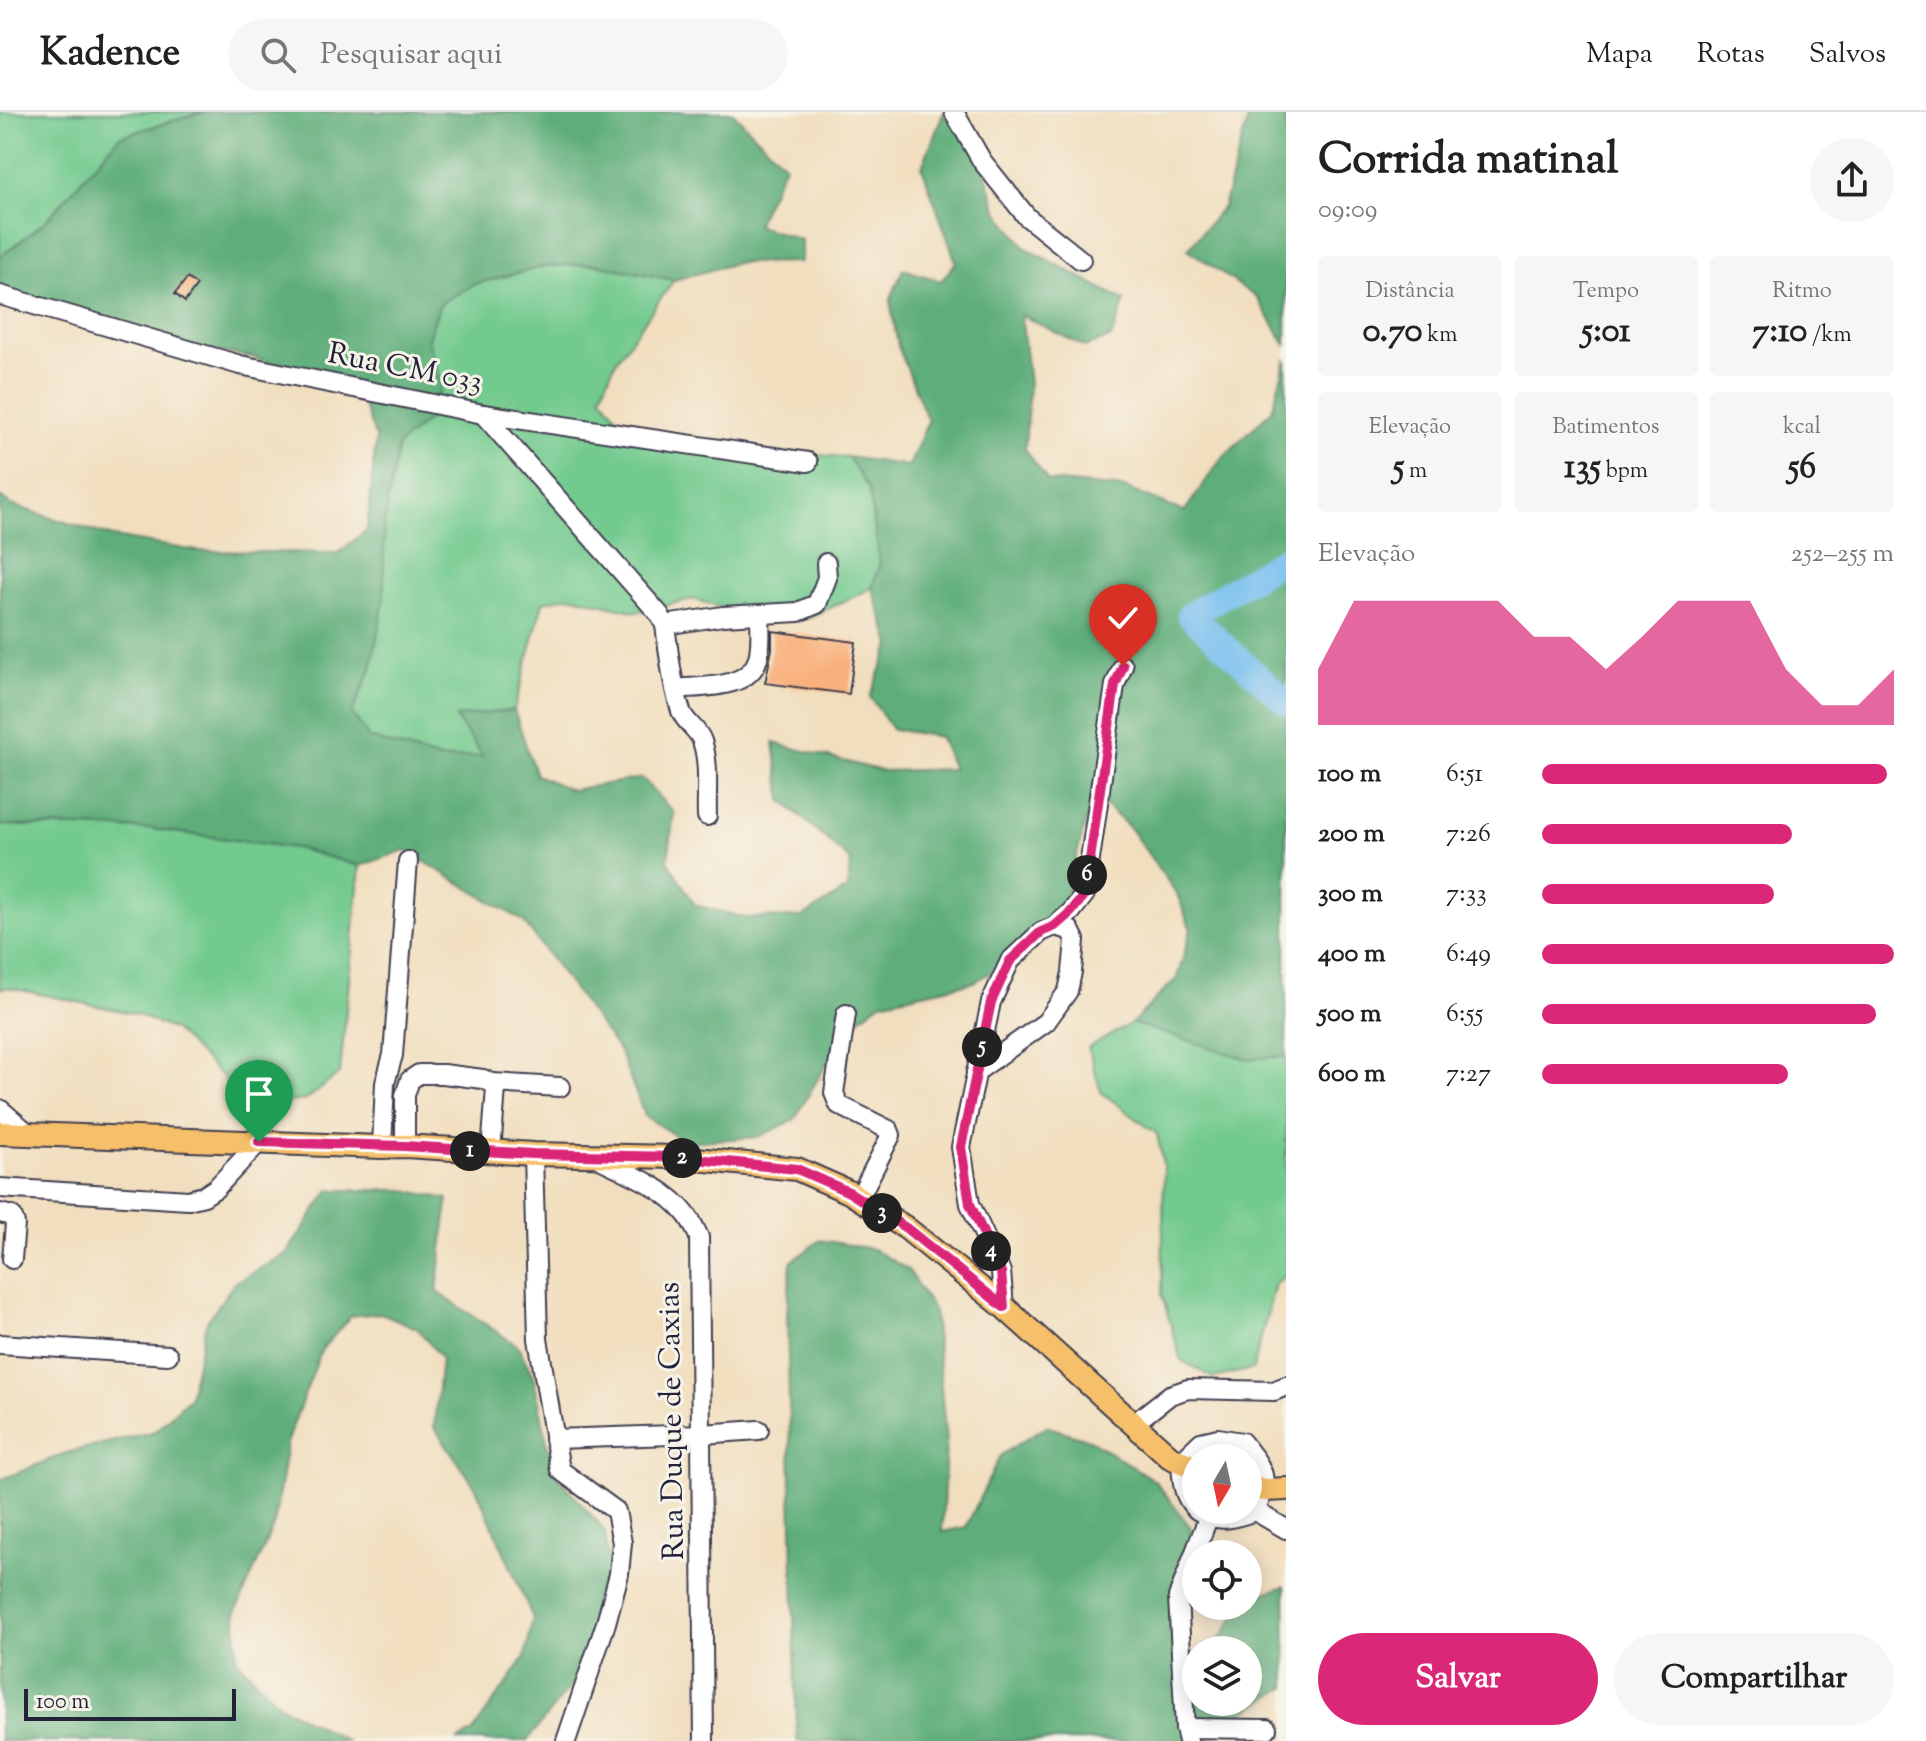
<!DOCTYPE html>
<html lang="pt">
<meta charset="utf-8">
<style>
:root{--surface:#fff;--page:#f6f6f6;--text:#222;--muted:#767676;--line:#e0e0e0;--accent:#db2777}
body{margin:0;font-family:"Sorts Mill Goudy",serif;background:var(--page);color:var(--text);height:100vh;display:flex;flex-direction:column;font-size:30px;white-space:nowrap}
*{box-sizing:border-box;margin:0}
p{font-size:26px;color:var(--muted)}
.icon{flex:none;width:44px;height:44px;fill:none;stroke:currentColor;stroke-width:2;stroke-linecap:round;stroke-linejoin:round}
.map{position:relative;flex:1;overflow:hidden}
.panel{display:flex;flex-direction:column;background:var(--surface);width:640px}
.panel>*{flex:none}
.needle{width:52px;rotate:189deg}
.buttons{position:absolute;left:1182px;top:1332px;display:grid;gap:16px}
.buttons a{display:grid;place-items:center;width:80px;height:80px;border-radius:50%;background:var(--surface);box-shadow:0 4px 20px #0003;font-size:40px}
.scale{position:absolute;left:24px;bottom:20px;width:212px;box-sizing:border-box;padding-left:8px;border:4px solid #22223b;border-top:0;font-size:22px;line-height:28px;white-space:nowrap;color:#22223b;-webkit-text-stroke:6px #f7f3e8;paint-order:stroke}
.pin{position:absolute;display:grid;place-items:center;width:68px;height:68px;color:#fff;margin:-82px -34px;border-radius:50% 50% 50% 0;rotate:-45deg;box-shadow:0 0 8px #0007}
.pin .icon{rotate:45deg}
.km{position:absolute;width:40px;height:40px;margin:-20px;border-radius:50%;background:#222;color:#fff;font-size:22px;line-height:40px;text-align:center}
.round{display:grid;place-items:center;flex:none;width:84px;height:84px;border-radius:42px;background:var(--page)}
.headline{display:flex;align-items:center;justify-content:space-between;height:136px;padding:0 32px}
h1{font-size:44px;font-weight:700;line-height:60px}
.stats{display:grid;grid-template-columns:repeat(3,1fr);gap:12px;height:136px;padding:8px 32px}
.stats div{display:grid;align-content:center;border-radius:8px;background:var(--page);text-align:center}
.stats b{font-size:34px;font-weight:700}
.stats small{font-size:22px;font-weight:400}
.stats p{font-size:22px}
.chart{height:224px;padding:16px 32px}
.chart p{display:flex;justify-content:space-between}
.chart svg{width:100%;height:144px;margin-top:8px;fill:var(--accent);opacity:.7}
.button{display:flex;gap:16px;margin-top:auto;padding:16px 32px}
.button a{flex:1;height:92px;border-radius:48px;background:var(--accent);color:#fff;font-size:32px;font-weight:700;line-height:92px;text-align:center}
.button a+a{background:var(--page);color:var(--text)}
ul{padding:0 32px;list-style:none;font-size:26px}
li{display:grid;grid-template-columns:128px 96px 1fr;align-items:center;height:60px}
li i{height:20px;border-radius:10px;background:var(--accent)}
header{display:flex;align-items:center;gap:48px;box-sizing:border-box;height:112px;padding:0 40px;background:var(--surface);border-bottom:2px solid var(--line)}
header strong{font-size:38px}
nav{display:flex;gap:44px;margin-inline-start:auto;font-size:28px}
.search{width:560px;height:72px;background:var(--page);display:flex;align-items:center;gap:20px;box-sizing:border-box;padding:0 28px;border-radius:44px;color:var(--muted);font-size:30px}
main{display:flex;flex:1;min-height:0}
.map>svg:first-child{display:block}
.green{fill:#73ca8f;stroke:#4a7665;stroke-width:2}
.forest{fill:#5eae7a;stroke:#40685a;stroke-width:2}
.lines{fill:none;stroke-linecap:round;stroke-linejoin:round}
.river{stroke:#77bff0;stroke-width:26}
.building{fill:#f9b07b}
.minor-casing{stroke:#413e4f;stroke-width:22}
.major-casing{stroke:#413e4f;stroke-width:26}
.minor{stroke:#fff;stroke-width:18}
.major{stroke:#f6c06b;stroke-width:22}
.route-casing{stroke:#fff;stroke-width:16}
.route{stroke:#db2777;stroke-width:10}
.labels{text-anchor:middle;dominant-baseline:central;stroke-width:6;stroke-linejoin:round;paint-order:stroke}
.street-label{font-size:30px;fill:#22223b;stroke:#f7f3e8}
</style>
<header>
<strong>Kadence</strong>
<div class="search"><svg class="icon" aria-label="search" viewBox="0 0 24 24"><circle cx="10" cy="10" r="6"/><path d="M15 15l6 6"/></svg>Pesquisar aqui</div>
<nav><a>Mapa</a><a>Rotas</a><a>Salvos</a></nav>
</header>
<main>
<div class="map">
<svg width="1286" height="1629" viewBox="0 0 1286 1629">
<rect width="100%" height="100%" fill="#f7f3e8"/>
<filter id="ink" filterUnits="userSpaceOnUse"><feTurbulence type="fractalNoise" baseFrequency=".0125" numOctaves="2"/><feDisplacementMap in="SourceGraphic" scale="16" xChannelSelector="R" yChannelSelector="G"/><feConvolveMatrix kernelMatrix="1 2 1 2 8 2 1 2 1" color-interpolation-filters="sRGB"/></filter>
<filter id="wash" filterUnits="userSpaceOnUse"><feTurbulence type="fractalNoise" baseFrequency=".006" numOctaves="4" result="noise"/><feDisplacementMap in="SourceGraphic" scale="32" xChannelSelector="R" yChannelSelector="G"/><feGaussianBlur stdDeviation="1.8" result="paint"/><feColorMatrix in="noise" values="0 0 0 0 0 0 0 0 0 0 0 0 0 0 0 0 0 1.4 0 .05"/><feComposite in="paint" operator="in"/></filter>
<g filter="url(#wash)">
<rect width="100%" height="100%" fill="#f1debe"/>
<!-- green -->
<g class="green">
<polygon points="0,0 203,0 119,25 46,109 0,145"/>
<polygon points="595,152 674,168 616,249 601,283 626,317 767,340 848,345 869,378 880,451 872,476 809,506 760,508 693,487 636,500 570,484 543,490 514,598 456,605 484,644 441,647 369,626 352,601 371,557 384,488 384,411 398,333 435,302 441,273 428,226 440,192 474,172 546,154"/>
<polygon points="0,713 152,717 296,736 360,754 340,961 306,988 270,992 232,974 174,918 136,902 6,875 0,877"/>
<polygon points="1132,911 1247,947 1286,944 1286,1163 1275,1172 1253,1257 1213,1266 1181,1248 1162,1183 1164,1057 1157,1022 1101,980 1088,936"/>
</g>
<!-- forest -->
<g class="forest">
<polygon points="203,0 734,0 735,3 785,53 756,113 801,128 801,150 736,151 674,168 595,152 546,154 474,172 440,192 428,226 441,273 435,302 398,333 384,411 384,488 371,557 352,601 369,626 441,647 483,644 455,605 514,598 536,663 571,678 642,666 674,701 668,749 695,793 746,806 803,805 847,777 851,749 782,688 774,631 882,659 953,657 940,625 892,617 870,585 891,532 872,476 880,451 869,378 848,345 909,354 928,309 898,234 890,189 903,157 941,169 956,150 922,55 943,2 976,32 997,98 1026,136 1125,189 1111,226 1085,235 1021,203 1029,272 1025,337 1048,369 1125,376 1184,400 1222,346 1272,298 1286,247 1286,944 1247,947 1132,911 1177,866 1191,818 1177,782 1128,714 1093,682 1065,787 1017,845 974,870 881,890 848,915 794,1008 759,1025 685,1030 645,1004 619,939 523,809 405,738 360,754 296,736 152,717 0,713 0,385 11,393 113,425 197,439 338,441 367,418 376,326 359,282 252,245 131,226 0,188 0,145 46,109 119,25"/>
<polygon points="1250,0 1286,0 1286,233 1257,186 1188,137 1223,95"/>
<polygon points="329,1078 404,1078 448,1087 437,1180 518,1234 534,1266 553,1359 605,1419 612,1475 594,1535 570,1575 527,1629 457,1629 472,1621 525,1545 533,1506 476,1376 434,1315 441,1246 417,1216 381,1201 351,1204 322,1237 288,1326 274,1412 236,1500 237,1547 279,1593 347,1629 0,1629 0,1368 66,1341 155,1319 189,1286 206,1211 234,1171 287,1141"/>
<polygon points="820,1128 873,1137 908,1158 934,1199 946,1329 942,1420 966,1415 1000,1344 1046,1314 1090,1328 1155,1369 1191,1416 1183,1536 1196,1544 1196,1590 1248,1590 1248,1538 1214,1538 1241,1494 1248,1494 1248,1486 1285,1474 1286,1575 1218,1616 1209,1629 797,1629 787,1205 791,1150"/>
</g>
<g class="lines">
<!-- river -->
<polyline class="river" points="1286,446 1190,503 1286,590"/>
</g>
<g id="blocks">
<!-- building -->
<g class="building">
<polygon points="187,166 197,173 185,190 175,182"/>
<polygon points="772,519 856,530 849,582 765,571 772,537"/>
</g>
</g>
</g>
<g filter="url(#ink)">
<use href="#blocks" fill-opacity="0" stroke="#413e4f" stroke-width="2"/>
<g class="lines">
<defs>
<g id="minor">
<polyline points="954,0 982,49 1027,105 1081,148"/>
<polyline points="0,183 240,253 483,302 808,350"/>
<polyline points="483,302 660,503 665,513 723,504 798,500 817,492 827,466 826,451"/>
<path d="M665 513C669 542 672 572 681 599 685 611 698 617 702 629 710 652 706 681 707 704"/>
<path d="M675 577C701 574 750 578 758 546 762 532 760 516 760 502"/>
<polyline points="846,902 834,981 839,993 889,1018 891,1023 859,1086"/>
<polyline points="976,960 1046,910 1068,879 1072,860 1075,828 1070,818 1055,814"/>
<polyline points="492,971 560,975"/>
<polyline points="0,997 29,1022"/>
<polyline points="405,1034 405,983 410,968 419,962 443,962 483,967 492,971 496,976 491,1040"/>
<polyline points="382,1035 385,971 393,943 408,749"/>
<polyline points="533,1042 538,1227 560,1358 616,1399 622,1431 619,1462 606,1511 566,1629"/>
<path d="M594 1044C625 1060 664 1074 686 1102 692 1109 695 1117 699 1125L704 1629"/>
<polyline points="0,1076 188,1088 204,1084 216,1076 259,1030"/>
<polyline points="0,1101 12,1104 15,1112 12,1147"/>
<polyline points="1004,1195 1001,1160 970,1092 961,1035 991,890 1010,849 1041,820 1055,814 1071,800 1085,782 1115,573 1123,554"/>
<polyline points="0,1232 168,1243"/>
<polyline points="1133,1312 1170,1283 1188,1277 1274,1279 1286,1274"/>
<polyline points="554,1327 702,1322 759,1318"/>
<path d="M1196 1397C1182 1384 1182 1367 1181 1349L1201 1330 1218 1326 1242 1330C1264 1358 1271 1365 1255 1399 1233 1407 1217 1412 1197 1398"/>
<polyline points="1255,1399 1286,1417"/>
<polyline points="1185,1616 1267,1617"/>
<polyline points="1188,1629 1185,1616 1178,1485 1208,1406"/>
</g>
<g id="major">
<polyline points="0,1021 382,1035 405,1034 533,1042 676,1045 797,1057 849,1080 906,1116 1004,1195 1170,1345 1196,1356"/>
<polyline points="1248,1374 1265,1378 1286,1377"/>
</g>
</defs>
<!-- minor casing -->
<use href="#minor" class="minor-casing"/>
<!-- major casing -->
<use href="#major" class="major-casing"/>
<!-- minor -->
<use href="#minor" class="minor"/>
<!-- major -->
<use href="#major" class="major"/>
</g>
</g>
<g class="lines" filter="url(#ink)">
<defs>
<polyline id="route" points="259,1030 405,1034 533,1042 676,1045 797,1057 849,1080 906,1116 1004,1195 1001,1160 970,1092 961,1035 991,890 1010,849 1041,820 1055,814 1071,800 1085,782 1115,573 1123,554"/>
</defs>
<!-- route casing -->
<use href="#route" class="route-casing"/>
<!-- route -->
<use href="#route" class="route"/>
</g>
<g class="labels">
<!-- street labels -->
<g class="street-label">
<text transform="translate(405 257) rotate(11)">Rua CM 033</text>
<text transform="translate(673 1309) rotate(-91)">Rua Duque de Caxias</text>
</g>
</g>
</svg>
<div class="buttons">
<a><svg class="needle" viewBox="-14 -14 28 28"><path d="M0-13l5 13h-10z" fill="#e53935"/><path d="M0 13l5-13h-10z" fill="#767676"/></svg></a>
<a><svg class="icon" aria-label="locate" viewBox="0 0 24 24"><circle cx="12" cy="12" r="6"/><path d="M12 2v4M12 18v4M2 12h4M18 12h4"/></svg></a>
<a><svg class="icon" aria-label="layers" viewBox="0 0 24 24"><path d="M12 4l9 5-9 5-9-5zM3 14l9 5 9-5"/></svg></a>
</div>
<div class="scale">100 m</div>
<div class="pin" style="left:259px;top:1030px;background:#1e9e55"><svg class="icon" aria-label="arrive" viewBox="0 0 24 24"><path d="M6 21V4h12l-3 4 3 4H6"/></svg></div>
<div class="pin" style="left:1123px;top:554px;background:#d93025"><svg class="icon" aria-label="check" viewBox="0 0 24 24"><path d="M5 12l5 5 9-10"/></svg></div>
<b class="km" style="left:470px;top:1039px">1</b>
<b class="km" style="left:682px;top:1046px">2</b>
<b class="km" style="left:882px;top:1101px">3</b>
<b class="km" style="left:991px;top:1139px">4</b>
<b class="km" style="left:982px;top:935px">5</b>
<b class="km" style="left:1087px;top:763px">6</b>
</div>
<section class="panel">
<div class="headline"><div><h1>Corrida matinal</h1><p>09:09</p></div><a class="round"><svg class="icon" aria-label="share" viewBox="0 0 24 24"><path d="M12 15V3M7 8l5-5 5 5M5 13v7h14v-7"/></svg></a></div>
<div class="stats">
<div><p>Distância</p><b>0.70<small> km</small></b></div>
<div><p>Tempo</p><b>5:01</b></div>
<div><p>Ritmo</p><b>7:10<small> /km</small></b></div>
</div>
<div class="stats">
<div><p>Elevação</p><b>5<small> m</small></b></div>
<div><p>Batimentos</p><b>135<small> bpm</small></b></div>
<div><p>kcal</p><b>56</b></div>
</div>
<div class="chart"><p><span>Elevação</span>252–255 m</p>
<svg viewBox="0 0 160 44" preserveAspectRatio="none"><path d="M0 44V27L10 6L20 6L30 6L40 6L50 6L60 17L70 17L80 27L90 17L100 6L110 6L120 6L130 27L140 38L150 38L160 27V44z"/></svg>
</div>
<ul>
<li><b>100 m</b>6:51<i style="width:98%"></i></li>
<li><b>200 m</b>7:26<i style="width:71%"></i></li>
<li><b>300 m</b>7:33<i style="width:66%"></i></li>
<li><b>400 m</b>6:49<i style="width:100%"></i></li>
<li><b>500 m</b>6:55<i style="width:95%"></i></li>
<li><b>600 m</b>7:27<i style="width:70%"></i></li>
</ul>
<div class="button"><a>Salvar</a><a>Compartilhar</a></div>
</section>
</main>
